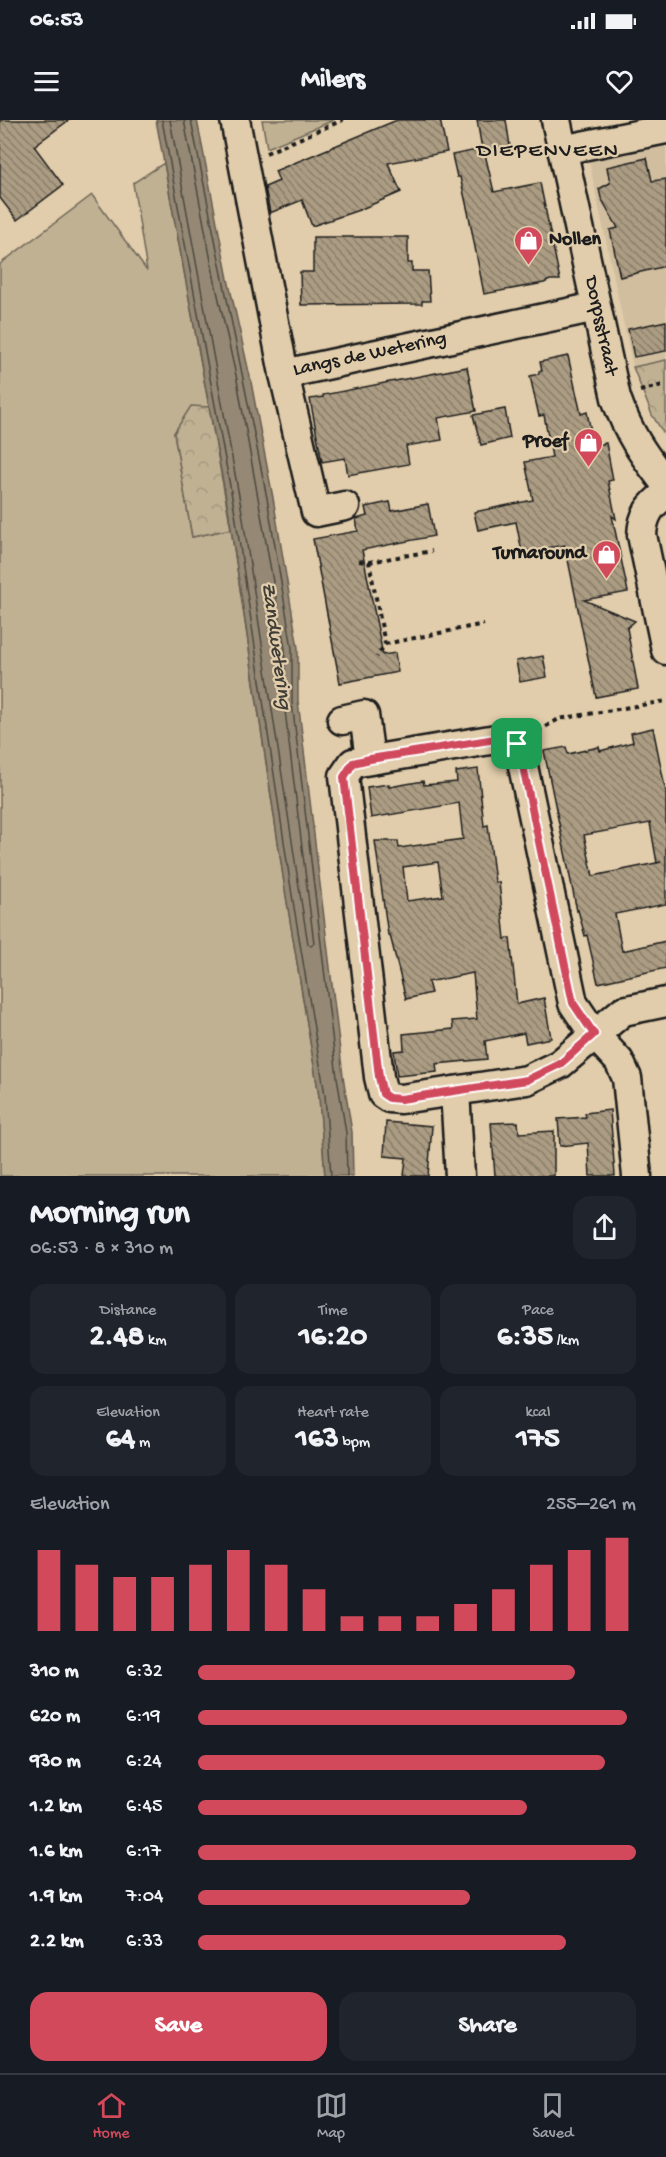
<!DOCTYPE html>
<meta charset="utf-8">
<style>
:root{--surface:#171b24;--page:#20242c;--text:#f1f3f6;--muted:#9ea1a6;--line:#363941;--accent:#d1495b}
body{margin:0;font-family:"Gochi Hand",sans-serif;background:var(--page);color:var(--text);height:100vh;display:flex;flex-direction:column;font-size:22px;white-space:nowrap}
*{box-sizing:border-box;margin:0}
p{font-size:20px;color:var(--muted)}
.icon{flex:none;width:33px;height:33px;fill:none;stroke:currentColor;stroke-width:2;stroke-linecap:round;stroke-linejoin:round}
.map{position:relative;height:1056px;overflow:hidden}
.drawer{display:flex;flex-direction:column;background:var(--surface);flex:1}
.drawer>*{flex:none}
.pin{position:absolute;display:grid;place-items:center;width:51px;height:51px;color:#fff;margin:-26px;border-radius:12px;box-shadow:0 3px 9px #0006}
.round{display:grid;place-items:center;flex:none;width:63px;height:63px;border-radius:18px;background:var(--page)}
.overview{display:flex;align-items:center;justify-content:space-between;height:102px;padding:0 30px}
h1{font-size:33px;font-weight:700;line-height:45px}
.figures{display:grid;grid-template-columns:repeat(3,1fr);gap:9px;height:102px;padding:6px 30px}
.figures div{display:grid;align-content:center;border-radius:15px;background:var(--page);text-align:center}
.figures b{font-size:30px;font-weight:700}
.figures small{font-size:16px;font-weight:400}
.figures p{font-size:16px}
.chart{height:168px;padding:12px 30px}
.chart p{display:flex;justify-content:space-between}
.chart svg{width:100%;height:108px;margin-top:6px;stroke:var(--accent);stroke-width:6}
.button{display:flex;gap:12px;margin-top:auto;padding:12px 30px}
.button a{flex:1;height:69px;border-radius:18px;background:var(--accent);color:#fff;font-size:24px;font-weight:700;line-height:69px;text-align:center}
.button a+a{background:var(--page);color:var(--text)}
ul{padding:0 30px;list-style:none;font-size:20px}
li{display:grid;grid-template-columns:96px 72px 1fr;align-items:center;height:45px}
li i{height:15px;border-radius:8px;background:var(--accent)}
.status{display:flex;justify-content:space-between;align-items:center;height:42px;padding:0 30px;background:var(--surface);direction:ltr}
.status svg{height:16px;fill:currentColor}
header{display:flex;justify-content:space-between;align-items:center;height:78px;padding:0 30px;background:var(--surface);font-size:27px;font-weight:700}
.tab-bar{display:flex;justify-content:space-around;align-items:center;height:84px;border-top:2px solid var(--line);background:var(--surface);font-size:16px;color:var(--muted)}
.tab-bar a{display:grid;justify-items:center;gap:3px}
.tab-bar .active{color:var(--accent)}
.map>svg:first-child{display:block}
.built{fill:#d1be9f}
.green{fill:#c0b193;stroke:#6e6658;stroke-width:1.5}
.forest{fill:url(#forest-crowns);stroke:#6e6658;stroke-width:1.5}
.water{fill:#958974;stroke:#655d51;stroke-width:1.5}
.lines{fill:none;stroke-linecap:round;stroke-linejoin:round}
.shore{stroke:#4c483f;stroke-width:1.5}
.building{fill:url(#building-back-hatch);stroke:#1c1c1c;stroke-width:1.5;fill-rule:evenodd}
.minor-casing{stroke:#1c1c1c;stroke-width:33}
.path{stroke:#1c1c1c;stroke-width:4;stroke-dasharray:4.5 4.5;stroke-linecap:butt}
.minor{stroke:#e1cdab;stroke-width:28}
.route-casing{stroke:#fff;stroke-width:12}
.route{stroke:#d1495b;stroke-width:8}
.labels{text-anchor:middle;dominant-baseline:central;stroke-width:4.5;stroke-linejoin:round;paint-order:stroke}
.poi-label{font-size:20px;font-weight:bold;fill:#1c1c1c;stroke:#e1cdab;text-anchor:end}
.street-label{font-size:20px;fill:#1c1c1c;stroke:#e1cdab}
.water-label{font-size:21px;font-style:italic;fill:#403d36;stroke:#e1cdab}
.quarter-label{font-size:22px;letter-spacing:1.5px;fill:#1c1c1c;stroke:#e1cdab}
</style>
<div class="status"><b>06:53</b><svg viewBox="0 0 49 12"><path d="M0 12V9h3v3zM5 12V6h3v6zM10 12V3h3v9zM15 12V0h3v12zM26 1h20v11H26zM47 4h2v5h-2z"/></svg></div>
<header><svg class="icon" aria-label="menu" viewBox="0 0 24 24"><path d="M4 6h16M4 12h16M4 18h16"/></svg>Milers<svg class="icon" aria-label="heart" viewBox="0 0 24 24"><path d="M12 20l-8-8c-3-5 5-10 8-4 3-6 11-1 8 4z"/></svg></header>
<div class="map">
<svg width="666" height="1056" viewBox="0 0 666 1056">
<defs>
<pattern id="forest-crowns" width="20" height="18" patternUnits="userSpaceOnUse" patternTransform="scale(1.5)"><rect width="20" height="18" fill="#c0b193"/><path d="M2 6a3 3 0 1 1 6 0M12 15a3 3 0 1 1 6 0" fill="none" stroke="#a4987e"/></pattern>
<pattern id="building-back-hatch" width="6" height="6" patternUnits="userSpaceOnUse" patternTransform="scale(1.5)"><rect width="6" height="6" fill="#ab9c83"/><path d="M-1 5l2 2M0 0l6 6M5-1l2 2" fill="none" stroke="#8a7e6a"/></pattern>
</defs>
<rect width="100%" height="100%" fill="#e1cdab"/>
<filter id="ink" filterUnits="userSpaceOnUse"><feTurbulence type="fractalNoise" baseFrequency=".0167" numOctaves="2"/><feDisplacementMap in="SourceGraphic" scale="12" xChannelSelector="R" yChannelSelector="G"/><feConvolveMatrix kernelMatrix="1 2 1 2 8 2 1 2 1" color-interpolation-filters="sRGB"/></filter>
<g filter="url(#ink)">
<!-- built -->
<polygon class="built" points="666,21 666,240 633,247 589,41"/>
<!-- green -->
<g class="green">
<polygon points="262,0 334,0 267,28"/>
<polygon points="164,43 209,287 191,287 174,313 192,417 231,409 286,776 319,976 325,1056 0,1056 0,144 92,75 147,151 133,63"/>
</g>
<!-- forest -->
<g class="forest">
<polygon points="666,240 666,317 652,295 633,247"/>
<polygon points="191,286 209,287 231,409 192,417 174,313"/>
</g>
<!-- water -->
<polygon class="water" points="156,0 197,0 228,159 250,257 273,378 298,528 298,581 343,956 352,1012 353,1056 325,1056 319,976 286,776 229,394"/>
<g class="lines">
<!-- shore -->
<g class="shore">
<polyline points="162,0 235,393 292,775 325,975 331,1056"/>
<polyline points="170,0 242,392 300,774 308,824 311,826 314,823 284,583 285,529 237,260 215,162 184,0"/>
<polyline points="191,0 267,378 292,528 292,582 337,957 346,1013 347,1056"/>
</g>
</g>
<!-- building -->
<g class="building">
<polygon points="0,0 69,0 34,26 63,65 17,100 0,78"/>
<polygon points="397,0 440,0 447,32 388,43 401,72 359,90 312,106 302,80 270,93 265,67 279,61 275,51"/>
<polygon points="477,0 506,0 510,26 484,30 494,72 540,63 560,160 550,160 544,163 484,174 469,96 460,57 457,57 452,35 482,29"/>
<polygon points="647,38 652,61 666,59 666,146 620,157 610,110 618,108 601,78 599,69 610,63 607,47"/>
<polygon points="313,117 408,117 408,143 412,143 412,151 428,151 430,181 422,181 422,184 301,185 300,152 313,152"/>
<polygon points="666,201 666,231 634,237 628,209"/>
<polygon points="568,236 581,294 587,292 594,326 606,323 613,360 608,361 616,399 612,396 628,472 584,480 635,501 627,508 638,569 596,577 565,425 522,432 516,402 478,410 474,392 533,380 525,342 552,337 544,295 539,296 530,256 539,254 539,251 542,251 540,242"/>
<polygon points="467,247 476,291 438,298 442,320 406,326 409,344 348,355 345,338 322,342 310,279 323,277 323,275"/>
<polygon points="505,289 510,318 481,325 473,295"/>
<polygon points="390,382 392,391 428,384 434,416 362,430 383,535 395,533 398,552 340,563 313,419 358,411 356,399 367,396 365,387"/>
<polygon points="543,536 547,557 520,562 516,541"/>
<path d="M653 608 666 672V784L615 794 622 831 666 821V848L598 863 587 815 585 816 578 790 577 791 544 631 566 627 568 634 599 627 600 631 633 622 631 613ZM650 703 657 743 661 742 593 756 584 715Z"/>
<path d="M478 649 484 706 488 705 495 762H499L505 819 510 818 517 884 544 878 551 918 526 923 524 913 485 921 487 939 436 944 437 952 397 956 394 931 404 930 403 914 453 909 452 901 477 899 473 853 428 862 431 873 406 879 390 815H388L375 721H398L399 728 463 719 459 683 371 698 367 667 389 664V667L423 661 424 665 457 662 456 652ZM438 742 443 776 407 781 403 747Z"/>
<polygon points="610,990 615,1056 590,1056 588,1023 560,1026 558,999 586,997 585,993"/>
<polygon points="386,1002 432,1006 428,1056 404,1056 406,1038 384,1036"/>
<polygon points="518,1002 519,1013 554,1011 554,1056 495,1056 491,1003"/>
</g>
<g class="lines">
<defs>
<g id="minor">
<polyline points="235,0 284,254 596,187"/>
<path d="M556 0 616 278C629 315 643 334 666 364"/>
<polyline points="562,30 666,9"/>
<polyline points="284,254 316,392 345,386"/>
<path d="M666 374C650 385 643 395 642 415L666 530"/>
<polyline points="342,600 364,595 370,639"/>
<polyline points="455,971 460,1056"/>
<polyline points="637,1056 627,958 619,941 594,914 573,883 520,632 517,624 502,618 353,643 344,656 379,957 383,974 389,978 401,979 527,960 560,944 623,891 666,882"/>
</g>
</defs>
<!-- minor casing -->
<use href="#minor" class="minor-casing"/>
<!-- path -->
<g class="path">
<polyline points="266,33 343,0"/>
<polyline points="640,271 666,264"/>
<polyline points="359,441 369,442 385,524 377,537"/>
<polyline points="369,442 432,431"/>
<polyline points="385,524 484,504"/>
<polyline points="538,611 559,599 666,581"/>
</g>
<!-- minor -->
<use href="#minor" class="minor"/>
</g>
</g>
<g class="lines" filter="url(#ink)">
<defs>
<polygon id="route" points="502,618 517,624 520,632 573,883 594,914 560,944 527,960 401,979 389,978 383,974 379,957 344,657 353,643 370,639"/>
</defs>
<!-- route casing -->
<use href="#route" class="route-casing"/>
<!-- route -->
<use href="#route" class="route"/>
</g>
<!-- icons -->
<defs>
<symbol id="shop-pin" viewBox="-11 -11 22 30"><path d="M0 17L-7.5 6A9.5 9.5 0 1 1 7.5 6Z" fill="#d1495b" stroke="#e1cdab"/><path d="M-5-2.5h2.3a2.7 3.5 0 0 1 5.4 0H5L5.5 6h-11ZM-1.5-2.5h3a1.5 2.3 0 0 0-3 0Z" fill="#fff"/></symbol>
</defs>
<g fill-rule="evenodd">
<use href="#shop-pin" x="512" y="104" width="33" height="45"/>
<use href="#shop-pin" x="572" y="306" width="33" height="45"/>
<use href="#shop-pin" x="590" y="418" width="33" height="45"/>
</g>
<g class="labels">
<!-- poi labels -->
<g class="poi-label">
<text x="549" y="120" text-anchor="start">Nollen</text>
<text x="568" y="322">Proef</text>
<text x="586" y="434">Turnaround</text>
</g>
<!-- street labels -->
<g class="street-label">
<text transform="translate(600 206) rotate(78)">Dorpsstraat</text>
<text transform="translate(370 235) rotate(-12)">Langs de Wetering</text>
</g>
<!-- water labels -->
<g class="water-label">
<text transform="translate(275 526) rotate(82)">Zandwetering</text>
</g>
<!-- quarter labels -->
<g class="quarter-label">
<text x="548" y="32">DIEPENVEEN</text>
</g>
</g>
</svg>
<div class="pin" style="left:517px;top:624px;background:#1e9e55"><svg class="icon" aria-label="arrive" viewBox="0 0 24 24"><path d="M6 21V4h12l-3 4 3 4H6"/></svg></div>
</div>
<section class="drawer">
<div class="overview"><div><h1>Morning run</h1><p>06:53 · 8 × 310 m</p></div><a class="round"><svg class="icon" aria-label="share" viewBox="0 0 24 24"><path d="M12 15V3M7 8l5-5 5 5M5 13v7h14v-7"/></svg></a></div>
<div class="figures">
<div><p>Distance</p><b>2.48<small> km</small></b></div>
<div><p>Time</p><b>16:20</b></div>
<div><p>Pace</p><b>6:35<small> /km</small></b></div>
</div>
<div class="figures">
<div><p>Elevation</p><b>64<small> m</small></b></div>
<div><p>Heart rate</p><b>163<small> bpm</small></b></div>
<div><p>kcal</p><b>175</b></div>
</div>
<div class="chart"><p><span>Elevation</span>255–261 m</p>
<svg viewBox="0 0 160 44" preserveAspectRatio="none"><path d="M5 44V11M15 44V17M25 44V22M35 44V22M45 44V17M55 44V11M65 44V17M75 44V27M85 44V38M95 44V38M105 44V38M115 44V33M125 44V27M135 44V17M145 44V11M155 44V6"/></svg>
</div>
<ul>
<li><b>310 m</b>6:32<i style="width:86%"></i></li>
<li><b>620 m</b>6:19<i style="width:98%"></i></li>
<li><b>930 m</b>6:24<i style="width:93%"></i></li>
<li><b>1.2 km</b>6:45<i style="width:75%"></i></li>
<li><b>1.6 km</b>6:17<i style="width:100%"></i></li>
<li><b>1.9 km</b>7:04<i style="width:62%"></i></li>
<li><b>2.2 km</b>6:33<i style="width:84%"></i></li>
</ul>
<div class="button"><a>Save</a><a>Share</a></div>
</section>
<nav class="tab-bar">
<a class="active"><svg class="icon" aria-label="home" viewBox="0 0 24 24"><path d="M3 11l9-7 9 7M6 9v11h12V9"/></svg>Home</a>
<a><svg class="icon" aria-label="map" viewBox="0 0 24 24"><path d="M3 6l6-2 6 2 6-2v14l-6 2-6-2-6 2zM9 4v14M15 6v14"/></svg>Map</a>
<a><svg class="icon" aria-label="saved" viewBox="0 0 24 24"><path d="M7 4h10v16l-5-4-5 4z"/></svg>Saved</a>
</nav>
